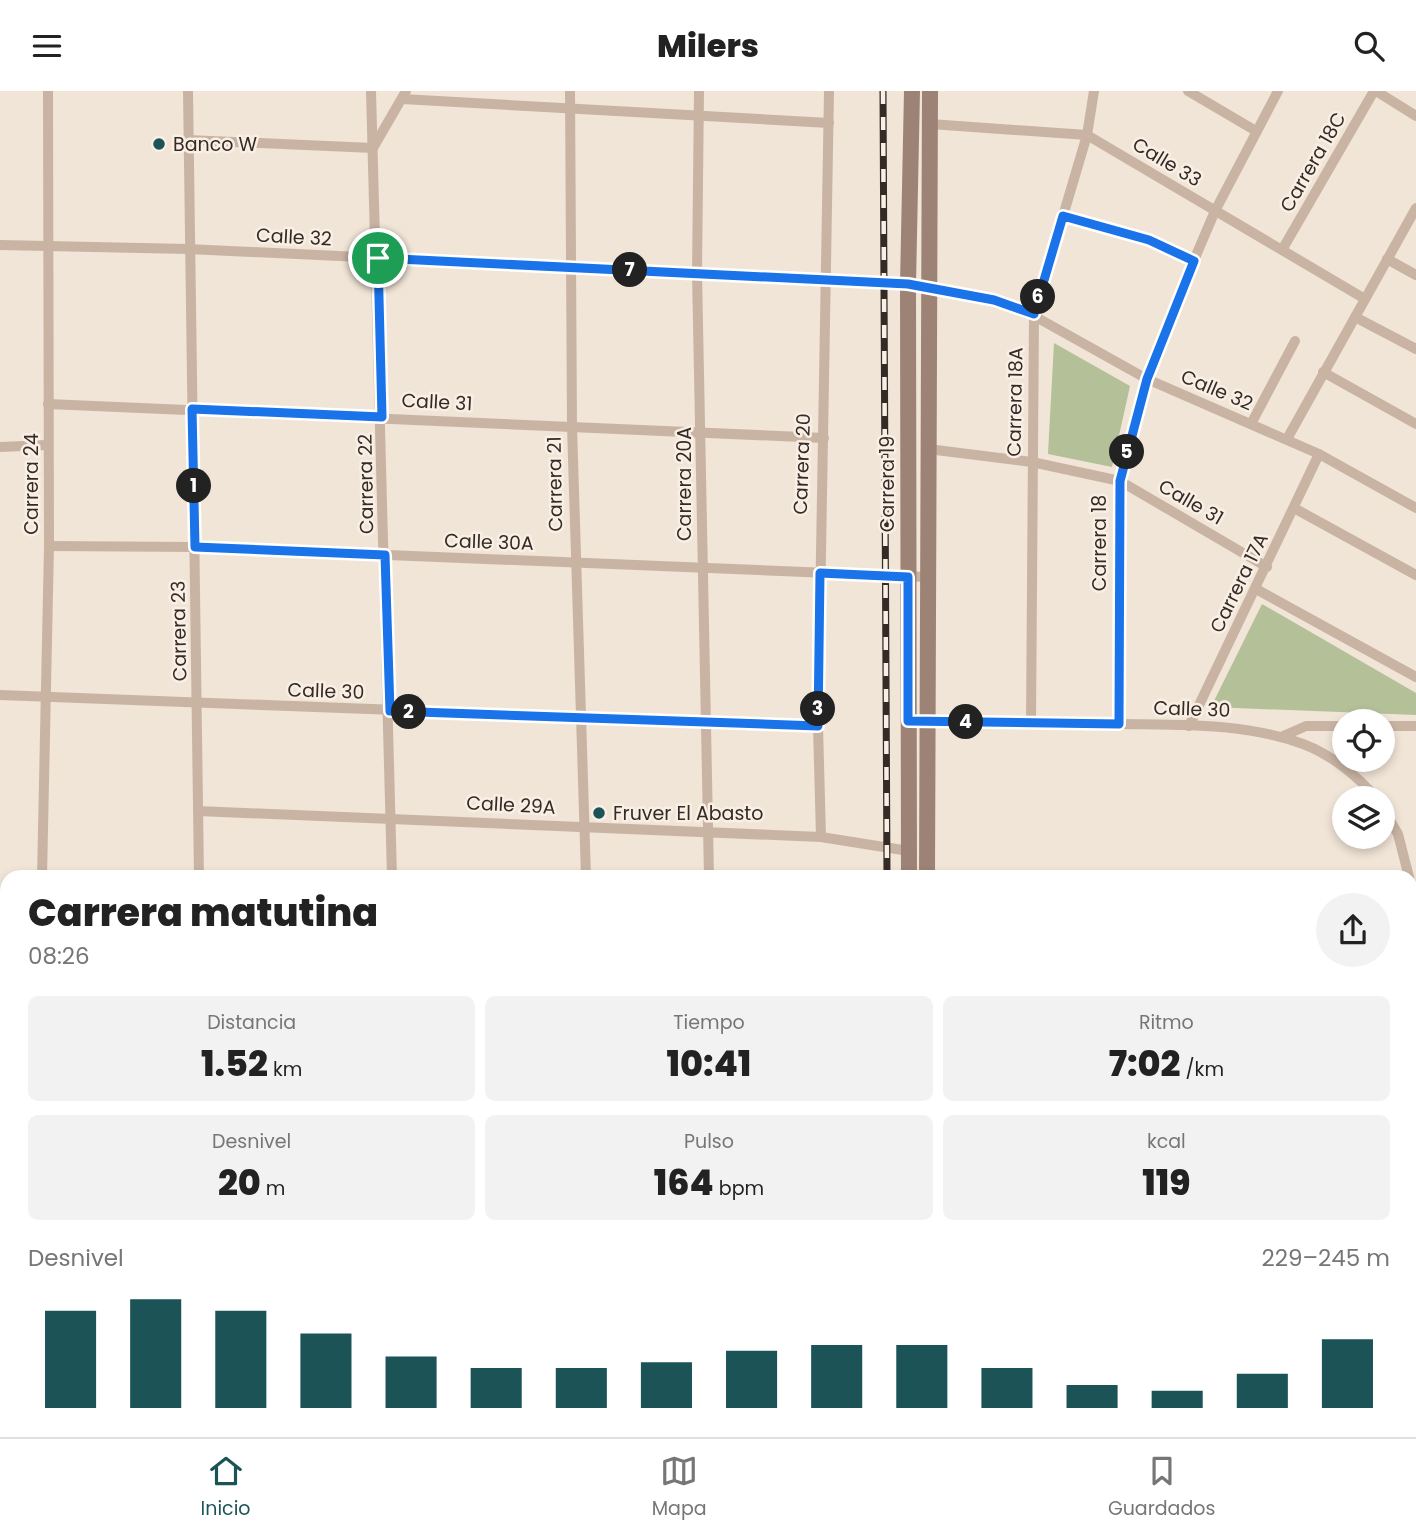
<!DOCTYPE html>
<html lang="es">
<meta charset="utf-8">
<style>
:root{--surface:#fff;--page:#f2f2f2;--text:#222;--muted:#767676;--line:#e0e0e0;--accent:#1b5356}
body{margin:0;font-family:Poppins,sans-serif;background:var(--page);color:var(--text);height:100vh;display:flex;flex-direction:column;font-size:26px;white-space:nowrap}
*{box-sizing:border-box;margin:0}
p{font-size:23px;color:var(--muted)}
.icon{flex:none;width:38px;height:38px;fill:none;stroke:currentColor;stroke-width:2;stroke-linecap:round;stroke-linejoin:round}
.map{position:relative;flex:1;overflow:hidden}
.sheet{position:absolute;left:0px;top:779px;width:1418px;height:569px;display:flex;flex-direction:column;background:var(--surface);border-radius:21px 21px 0 0;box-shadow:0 4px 10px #0003}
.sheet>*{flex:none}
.tools{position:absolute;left:1332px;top:618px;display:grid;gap:14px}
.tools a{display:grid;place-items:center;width:63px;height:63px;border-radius:50%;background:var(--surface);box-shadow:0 4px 10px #0003;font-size:35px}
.pin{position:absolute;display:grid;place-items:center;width:60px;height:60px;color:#fff;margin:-30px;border:4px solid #fff;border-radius:50%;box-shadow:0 2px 7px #0007}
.km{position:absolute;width:35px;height:35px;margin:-18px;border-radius:50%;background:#222;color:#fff;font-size:19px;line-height:35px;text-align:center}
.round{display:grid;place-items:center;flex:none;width:74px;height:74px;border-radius:37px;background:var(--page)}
.summary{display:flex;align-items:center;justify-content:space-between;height:119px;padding:0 28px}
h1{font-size:38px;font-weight:800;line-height:52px}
.metrics{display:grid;grid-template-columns:repeat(3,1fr);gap:10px;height:119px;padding:7px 28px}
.metrics div{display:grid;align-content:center;border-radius:10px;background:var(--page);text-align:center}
.metrics b{font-size:35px;font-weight:800}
.metrics small{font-size:19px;font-weight:400}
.metrics p{font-size:19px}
.chart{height:196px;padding:14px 28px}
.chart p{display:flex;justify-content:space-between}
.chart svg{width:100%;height:126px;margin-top:7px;stroke:var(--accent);stroke-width:6}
header{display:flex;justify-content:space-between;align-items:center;height:91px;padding:0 28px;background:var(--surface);font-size:32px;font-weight:800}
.tabs{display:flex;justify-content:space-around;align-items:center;height:98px;border-top:2px solid var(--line);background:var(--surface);font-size:19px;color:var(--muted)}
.tabs a{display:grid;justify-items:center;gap:4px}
.tabs .selected{color:var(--accent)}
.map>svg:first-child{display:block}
.green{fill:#b3c098}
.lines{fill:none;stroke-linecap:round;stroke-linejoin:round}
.street{stroke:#c9b4a4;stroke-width:10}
.secondary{stroke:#9d8375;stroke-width:16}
.rail-casing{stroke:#342a26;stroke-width:7}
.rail{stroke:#f9efe4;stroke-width:4.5;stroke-dasharray:13;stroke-linecap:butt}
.route-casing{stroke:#fff;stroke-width:14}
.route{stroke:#1a73e8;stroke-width:9}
.poi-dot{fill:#1b5356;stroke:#f9efe4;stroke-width:2.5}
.labels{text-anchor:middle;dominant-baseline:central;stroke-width:5;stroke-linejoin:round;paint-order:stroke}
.poi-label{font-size:19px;fill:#342a26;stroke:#f9efe4;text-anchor:start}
.street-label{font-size:19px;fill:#342a26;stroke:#f9efe4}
</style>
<header><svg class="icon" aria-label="menu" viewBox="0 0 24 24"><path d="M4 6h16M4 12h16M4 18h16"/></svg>Milers<svg class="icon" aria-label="search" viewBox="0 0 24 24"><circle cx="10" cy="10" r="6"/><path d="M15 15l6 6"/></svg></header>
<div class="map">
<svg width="1416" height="1346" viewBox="0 0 1416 1346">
<rect width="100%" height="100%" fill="#f1e5d7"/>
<!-- green -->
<g class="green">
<polygon points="1054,252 1130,295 1112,376 1048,363"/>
<polygon points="1262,513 1416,602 1416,624 1211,616"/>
</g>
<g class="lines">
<!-- street -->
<g class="street">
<polyline points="188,0 199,786"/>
<polyline points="371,0 392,786"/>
<polyline points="570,0 572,335 586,786"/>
<polyline points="699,0 697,182 709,786"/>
<polyline points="1188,0 1256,40"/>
<polyline points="1376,0 1416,25"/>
<polyline points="402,8 829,32"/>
<polyline points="930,33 1087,44 1365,208"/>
<polyline points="188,49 373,57 406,0"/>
<polyline points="1064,125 1149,149 1194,170"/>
<polyline points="0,154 188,158 828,188 908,193 1018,216 1147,288 1319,363 1416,417"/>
<polyline points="1282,159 1374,0"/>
<polyline points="1387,168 1416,184"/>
<polyline points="1355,226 1416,258"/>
<polyline points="1323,281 1416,333"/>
<polyline points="48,313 824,347"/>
<polyline points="1251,333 1295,250"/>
<polyline points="1287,348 1416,117"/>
<polyline points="0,356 48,354"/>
<polyline points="928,358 1032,371 1120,390 1267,476"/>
<polyline points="1294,417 1416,484"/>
<polyline points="49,455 195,456 927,486"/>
<polyline points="1256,498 1416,586"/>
<polyline points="0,604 818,635"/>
<path d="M908 630C980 632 1051 632 1123 633 1183 634 1246 632 1303 653 1330 663 1358 685 1376 707"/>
<polyline points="1031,632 1034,223 1087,44 1094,0"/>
<polyline points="1119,633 1120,390 1147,288 1177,209 1215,120 1278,0"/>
<polyline points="1189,635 1319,363"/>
<polyline points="1382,635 1416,635"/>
<polyline points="1281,646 1306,635 1344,635"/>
<polyline points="1382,716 1398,743 1409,786"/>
<polyline points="198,720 821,746 909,760"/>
<polyline points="821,746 818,635 829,0"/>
<polyline points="42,786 49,455 48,0"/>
<polyline points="1410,798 1410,820"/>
<polyline points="0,822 7,823"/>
<polyline points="1410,874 1416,862"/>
<polyline points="45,1340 45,1346"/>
<polyline points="208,1340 208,1346"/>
<polyline points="403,1340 403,1346"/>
<polyline points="596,1340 596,1346"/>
<polyline points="1123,1346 1123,1340"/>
</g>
<!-- secondary -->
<g class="secondary">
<polyline points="909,786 908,193 912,0"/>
<polyline points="927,786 930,0"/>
<polyline points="0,1001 7,1001"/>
<polyline points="1410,1207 1416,1207"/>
<polyline points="0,1230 7,1230"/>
<polyline points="788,1340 788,1346"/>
<polyline points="1272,1346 1274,1340"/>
</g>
<defs>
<g id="rail">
<polyline points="883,0 887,786"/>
<polyline points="899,1340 899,1346"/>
</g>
</defs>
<!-- rail casing -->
<use href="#rail" class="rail-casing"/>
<!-- rail -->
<use href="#rail" class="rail"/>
</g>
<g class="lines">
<defs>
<polygon id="route" points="1063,125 1149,149 1194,170 1147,288 1120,390 1119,633 908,630 908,486 820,482 818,635 390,620 385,464 195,456 192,318 382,326 378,167 908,193 994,209 1034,223"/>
</defs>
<!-- route casing -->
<use href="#route" class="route-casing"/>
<!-- route -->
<use href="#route" class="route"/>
</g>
<!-- markers -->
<g class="poi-dot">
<circle cx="159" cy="53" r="7"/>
<circle cx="599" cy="722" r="7"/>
</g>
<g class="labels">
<!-- poi labels -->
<g class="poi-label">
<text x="173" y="53">Banco W</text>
<text x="613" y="722">Fruver El Abasto</text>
</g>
<!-- street labels -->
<g class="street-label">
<text transform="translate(1167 71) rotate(31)">Calle 33</text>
<text transform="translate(1313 71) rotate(-60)">Carrera 18C</text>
<text transform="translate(294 146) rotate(3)">Calle 32</text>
<text transform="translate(1217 299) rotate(23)">Calle 32</text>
<text transform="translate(437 311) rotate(3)">Calle 31</text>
<text transform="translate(1015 311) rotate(-89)">Carrera 18A</text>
<text transform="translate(802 373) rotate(-88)">Carrera 20</text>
<text transform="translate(31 393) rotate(-90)">Carrera 24</text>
<text transform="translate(366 393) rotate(-91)">Carrera 22</text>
<text transform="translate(555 393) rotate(-91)">Carrera 21</text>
<text transform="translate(684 393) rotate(-90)">Carrera 20A</text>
<text transform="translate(887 393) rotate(-90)">Carrera 19</text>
<text transform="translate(1191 411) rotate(30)">Calle 31</text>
<text transform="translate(489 451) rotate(2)">Calle 30A</text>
<text transform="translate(1099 452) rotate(-90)">Carrera 18</text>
<text transform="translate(1239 492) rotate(-64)">Carrera 17A</text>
<text transform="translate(179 540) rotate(-91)">Carrera 23</text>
<text transform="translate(326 600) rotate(2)">Calle 30</text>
<text transform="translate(1192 618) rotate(2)">Calle 30</text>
<text transform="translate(511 714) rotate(3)">Calle 29A</text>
</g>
</g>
</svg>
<div class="tools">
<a><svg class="icon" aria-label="locate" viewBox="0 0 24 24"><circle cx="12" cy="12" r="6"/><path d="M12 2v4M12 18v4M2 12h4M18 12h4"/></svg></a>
<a><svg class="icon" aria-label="layers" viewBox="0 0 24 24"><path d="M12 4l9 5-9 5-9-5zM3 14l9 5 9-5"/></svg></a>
</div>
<div class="pin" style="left:378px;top:167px;background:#1e9e55"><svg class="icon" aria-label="arrive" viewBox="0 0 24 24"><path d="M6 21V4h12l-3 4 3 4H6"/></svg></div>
<b class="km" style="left:194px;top:395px">1</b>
<b class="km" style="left:409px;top:621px">2</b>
<b class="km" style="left:818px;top:618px">3</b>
<b class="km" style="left:966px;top:631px">4</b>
<b class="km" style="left:1127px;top:361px">5</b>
<b class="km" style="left:1038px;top:206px">6</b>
<b class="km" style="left:630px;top:179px">7</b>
<section class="sheet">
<div class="summary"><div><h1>Carrera matutina</h1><p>08:26</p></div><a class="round"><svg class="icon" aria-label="share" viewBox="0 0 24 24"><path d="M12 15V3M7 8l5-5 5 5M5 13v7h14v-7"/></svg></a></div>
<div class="metrics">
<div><p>Distancia</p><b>1.52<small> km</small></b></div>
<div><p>Tiempo</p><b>10:41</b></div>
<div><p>Ritmo</p><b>7:02<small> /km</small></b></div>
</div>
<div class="metrics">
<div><p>Desnivel</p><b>20<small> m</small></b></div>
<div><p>Pulso</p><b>164<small> bpm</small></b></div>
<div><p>kcal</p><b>119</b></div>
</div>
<div class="chart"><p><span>Desnivel</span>229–245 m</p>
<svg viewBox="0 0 160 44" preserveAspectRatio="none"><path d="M5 44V10M15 44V6M25 44V10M35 44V18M45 44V26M55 44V30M65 44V30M75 44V28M85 44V24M95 44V22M105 44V22M115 44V30M125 44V36M135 44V38M145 44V32M155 44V20"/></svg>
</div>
</section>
</div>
<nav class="tabs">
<a class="selected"><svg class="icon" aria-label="home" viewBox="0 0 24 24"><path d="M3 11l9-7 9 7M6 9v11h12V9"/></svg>Inicio</a>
<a><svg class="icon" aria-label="map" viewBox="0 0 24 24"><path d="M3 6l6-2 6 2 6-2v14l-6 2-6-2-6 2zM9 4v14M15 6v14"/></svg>Mapa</a>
<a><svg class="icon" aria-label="saved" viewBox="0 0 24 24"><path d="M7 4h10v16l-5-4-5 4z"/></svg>Guardados</a>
</nav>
